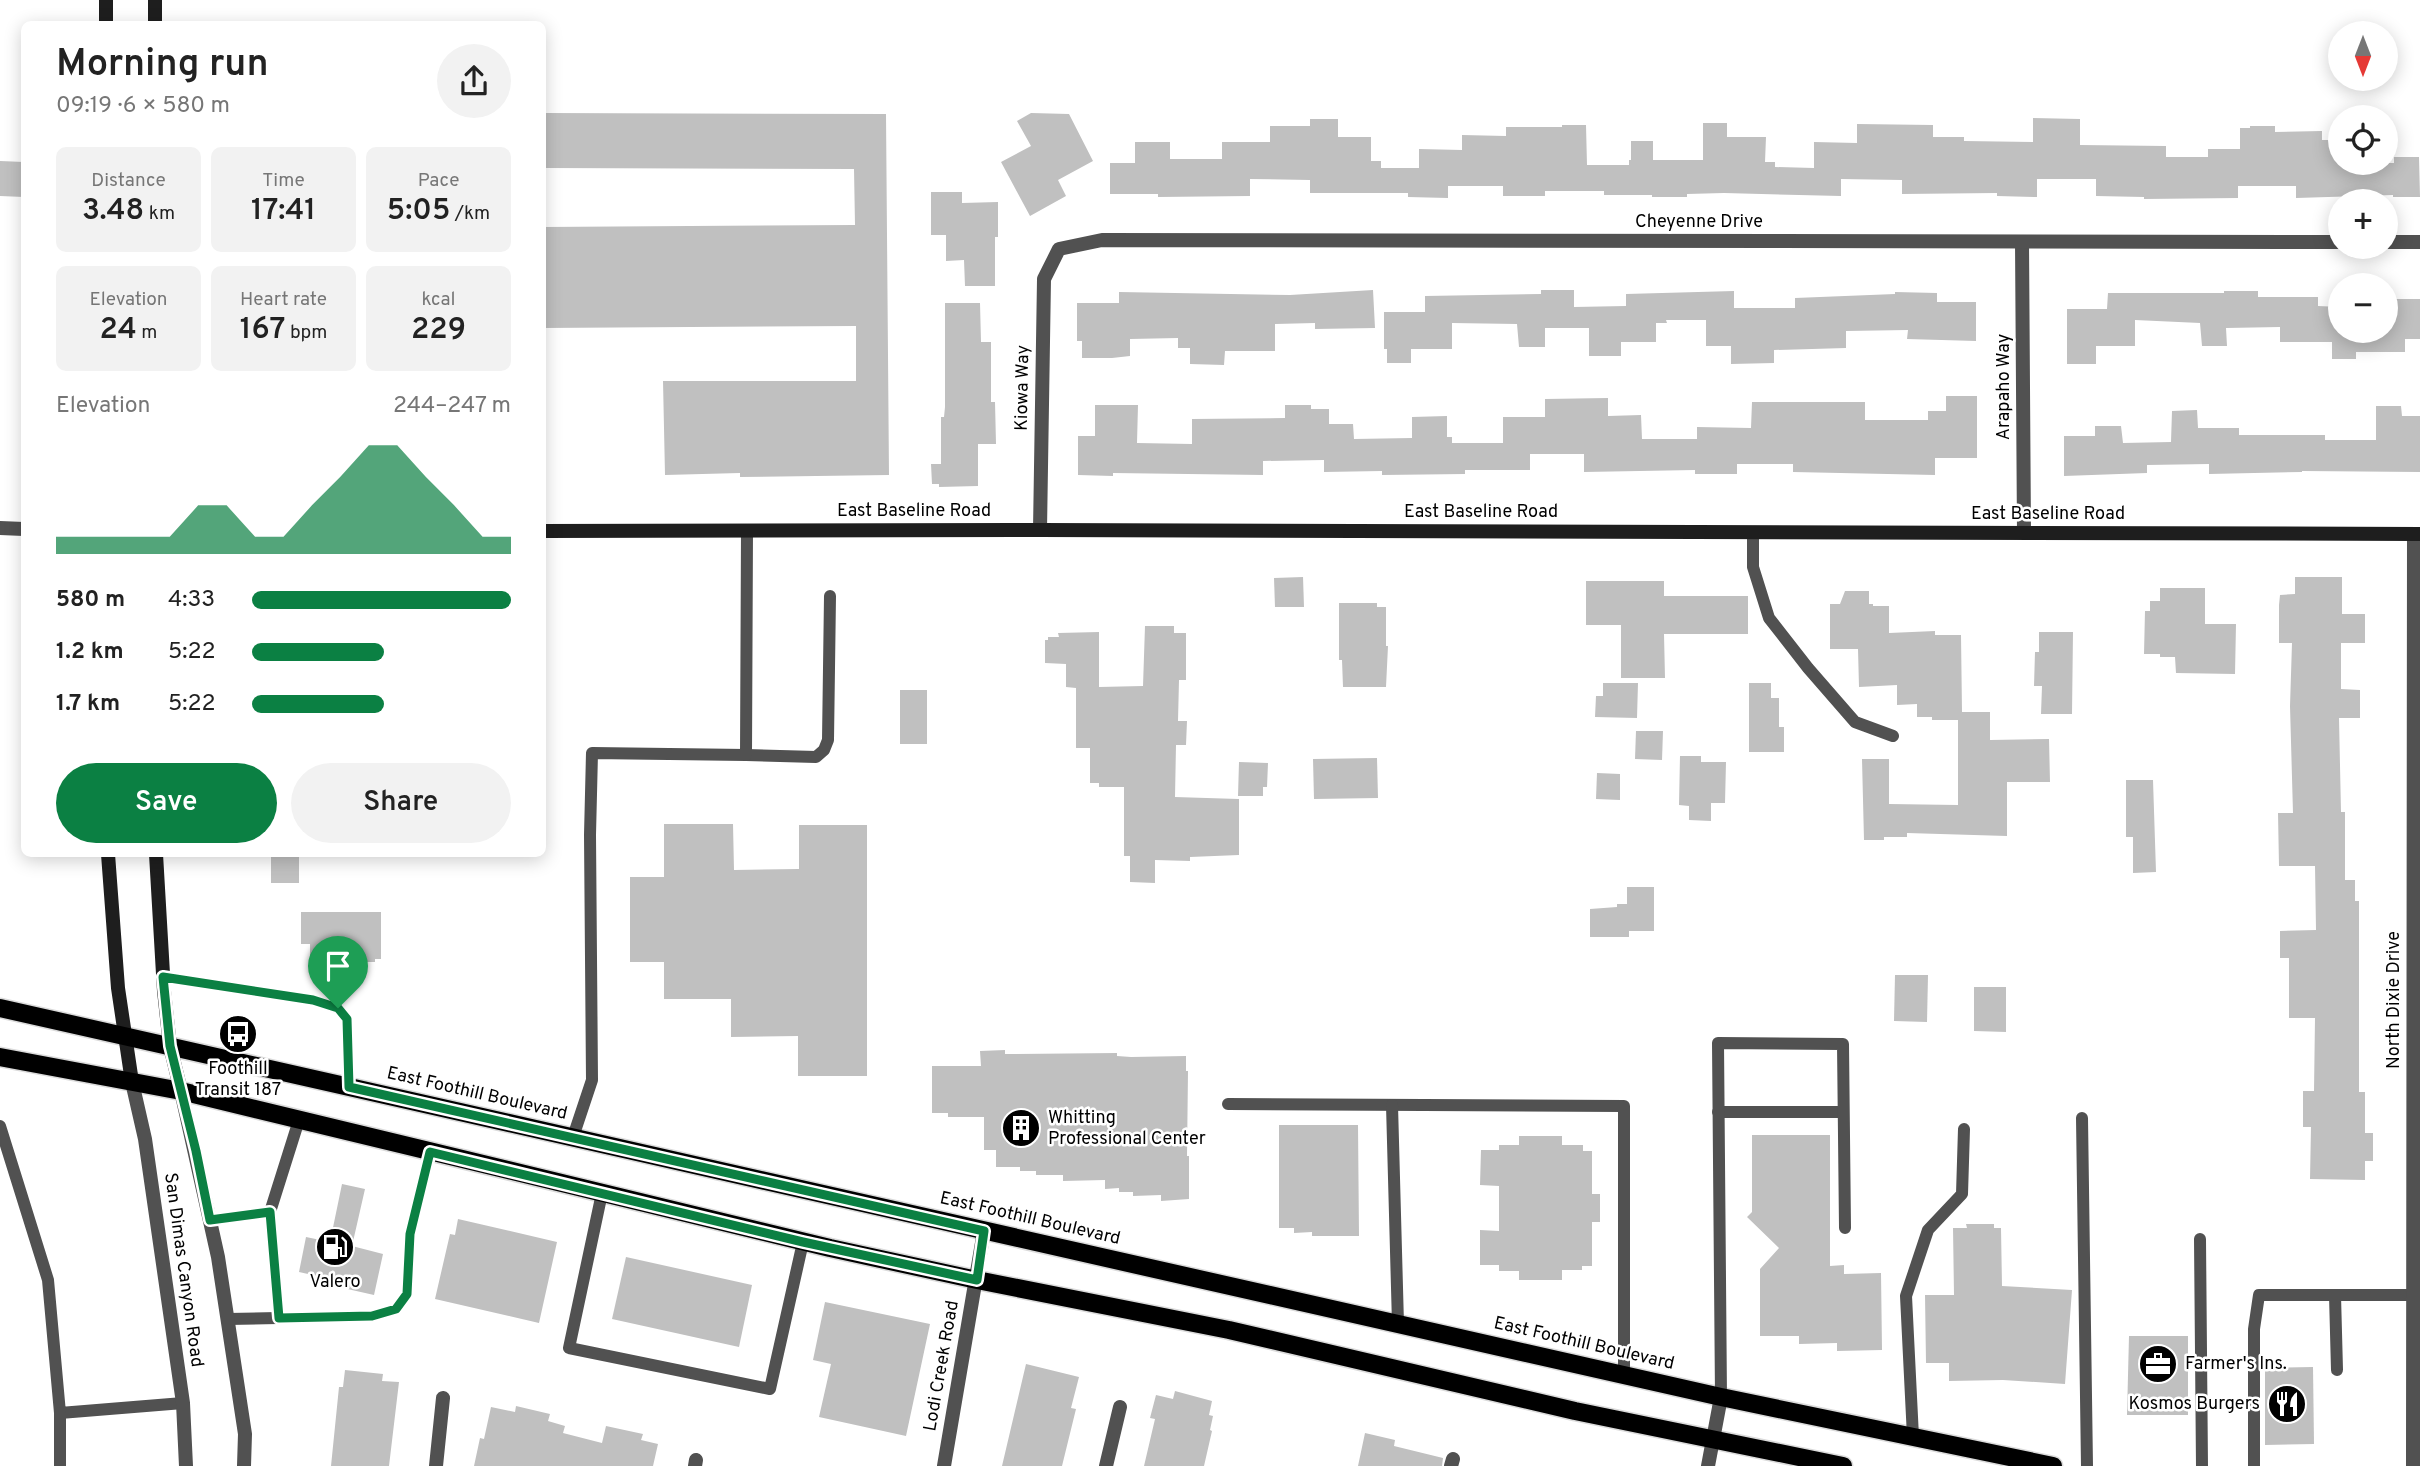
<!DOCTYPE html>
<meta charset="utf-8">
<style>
:root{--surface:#fff;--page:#f2f2f2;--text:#222;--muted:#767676;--accent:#0b8043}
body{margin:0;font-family:Overpass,sans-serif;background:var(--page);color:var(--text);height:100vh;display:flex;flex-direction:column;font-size:26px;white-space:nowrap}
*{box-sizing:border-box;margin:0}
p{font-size:23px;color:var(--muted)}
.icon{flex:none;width:38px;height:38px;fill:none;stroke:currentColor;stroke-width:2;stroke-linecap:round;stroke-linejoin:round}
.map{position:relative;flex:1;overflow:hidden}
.details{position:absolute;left:21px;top:21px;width:525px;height:836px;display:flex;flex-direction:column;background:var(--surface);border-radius:10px;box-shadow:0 4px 18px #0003}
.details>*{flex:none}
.needle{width:46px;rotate:180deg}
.controls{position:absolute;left:2328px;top:21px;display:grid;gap:14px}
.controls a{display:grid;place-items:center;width:70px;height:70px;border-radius:50%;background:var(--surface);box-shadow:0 4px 18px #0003;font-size:35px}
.pin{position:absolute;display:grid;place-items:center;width:60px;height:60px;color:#fff;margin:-72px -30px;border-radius:50% 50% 50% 0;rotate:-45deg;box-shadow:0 0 7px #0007}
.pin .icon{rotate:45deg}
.round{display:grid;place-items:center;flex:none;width:74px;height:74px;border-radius:37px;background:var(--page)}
.summary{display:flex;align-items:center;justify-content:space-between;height:119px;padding:0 35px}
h1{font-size:38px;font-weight:600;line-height:52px}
.metrics{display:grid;grid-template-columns:repeat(3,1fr);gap:10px;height:119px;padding:7px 35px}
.metrics div{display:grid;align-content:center;border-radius:10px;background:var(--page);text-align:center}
.metrics b{font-size:30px;font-weight:600}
.metrics small{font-size:19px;font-weight:400}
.metrics p{font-size:19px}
.chart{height:196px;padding:14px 35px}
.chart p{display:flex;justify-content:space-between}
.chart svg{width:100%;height:126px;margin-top:7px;fill:var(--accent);opacity:.7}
.cta{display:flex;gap:14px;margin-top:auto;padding:14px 35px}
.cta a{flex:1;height:80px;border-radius:42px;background:var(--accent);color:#fff;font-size:28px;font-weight:600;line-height:80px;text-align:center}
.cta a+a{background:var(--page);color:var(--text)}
ul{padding:0 35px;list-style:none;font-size:23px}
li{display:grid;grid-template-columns:112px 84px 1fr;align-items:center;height:52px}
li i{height:18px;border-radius:9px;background:var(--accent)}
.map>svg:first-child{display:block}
.building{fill:#c0c0c0}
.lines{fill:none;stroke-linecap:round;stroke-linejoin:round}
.primary-casing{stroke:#dbdbdb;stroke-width:21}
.service{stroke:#515151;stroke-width:12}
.minor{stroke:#515151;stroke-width:14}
.tertiary{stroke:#515151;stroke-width:14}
.secondary{stroke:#1e1e1e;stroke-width:14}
.primary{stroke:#000;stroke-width:18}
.route-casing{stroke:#fff;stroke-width:14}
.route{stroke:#0b8043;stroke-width:9}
.labels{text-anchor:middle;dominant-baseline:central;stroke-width:5;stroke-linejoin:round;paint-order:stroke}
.street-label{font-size:18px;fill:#000;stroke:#fff}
.poi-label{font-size:18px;fill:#000;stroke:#fff}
</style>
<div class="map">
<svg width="2420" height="1466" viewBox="0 0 2420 1466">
<rect width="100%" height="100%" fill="#fff"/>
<!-- building -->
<g class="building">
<polygon points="542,113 886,114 889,475 740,477 740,473 665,475 663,381 856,381 856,326 542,328 542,227 855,225 854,169 542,168"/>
<polygon points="1031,113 1069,114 1093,161 1058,180 1066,196 1030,216 1001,162 1031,146 1017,121"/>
<polygon points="2033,118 2080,119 2080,145 2166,146 2166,157 2208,157 2208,149 2240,149 2240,128 2250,128 2250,126 2275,126 2275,132 2322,131 2322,140 2340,140 2340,163 2394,163 2394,157 2419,157 2420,197 2393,197 2393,195 2296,198 2296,186 2238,186 2238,198 2144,199 2144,197 2096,196 2096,179 2037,179 2037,197 1997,196 1997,193 1902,194 1902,180 1841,179 1841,196 1724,193 1687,194 1687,197 1652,197 1652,195 1604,195 1604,191 1545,191 1545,196 1503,196 1503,186 1448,186 1448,198 1408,197 1408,193 1310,193 1310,180 1250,179 1250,196 1158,197 1158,194 1110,194 1110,163 1135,163 1135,142 1170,142 1170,159 1222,159 1222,142 1270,142 1270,126 1310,126 1310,119 1338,119 1338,137 1371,137 1371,161 1381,161 1381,168 1419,168 1419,149 1462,150 1462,135 1506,136 1506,127 1562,127 1562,125 1586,125 1587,165 1629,165 1629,160 1631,160 1631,141 1653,141 1653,160 1703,160 1703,123 1727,123 1727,137 1766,137 1765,162 1775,162 1775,167 1814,168 1814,142 1857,143 1857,124 1933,125 1933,137 1964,137 1964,141 2033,142"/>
<polygon points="0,161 24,162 24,197 0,196"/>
<polygon points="931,192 962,192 962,203 998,202 998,237 995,237 995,286 965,286 964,260 946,261 946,235 931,235"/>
<polygon points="1373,290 1375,328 1315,329 1315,323 1275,324 1275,351 1225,351 1224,365 1190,364 1190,348 1178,348 1178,338 1130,339 1130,356 1112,358 1082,358 1082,341 1077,341 1077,303 1119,303 1119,292 1290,295"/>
<polygon points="1541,290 1574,290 1574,307 1626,306 1626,294 1734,291 1734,308 1795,308 1795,298 1895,294 1895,292 1937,293 1937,302 1976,302 1976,341 1907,339 1908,330 1846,331 1846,348 1774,350 1774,363 1731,364 1731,346 1706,346 1706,320 1666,320 1667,323 1656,323 1656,342 1621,342 1621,356 1589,356 1589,328 1545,328 1545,347 1519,347 1517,324 1452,323 1452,349 1411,349 1411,363 1387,363 1387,349 1384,349 1384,312 1425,312 1425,296 1541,294"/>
<polygon points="2224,291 2258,291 2258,297 2318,297 2318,306 2340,307 2340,331 2385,331 2385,299 2420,299 2420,339 2405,339 2405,352 2356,352 2356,359 2332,359 2332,342 2280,342 2280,327 2226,328 2227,346 2202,346 2200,323 2135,320 2135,346 2096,346 2096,364 2067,364 2067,309 2107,309 2108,293 2224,293"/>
<polygon points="945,303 980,303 981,342 991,342 991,402 995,402 996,444 978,444 978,486 939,487 939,484 932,484 931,464 941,464 941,417 944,417 945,407"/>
<polygon points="1946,396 1977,396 1977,458 1935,458 1935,475 1793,472 1793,464 1737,464 1737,474 1695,474 1695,470 1584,472 1584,454 1530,454 1530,470 1465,470 1465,474 1382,475 1382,471 1324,472 1324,460 1263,461 1263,475 1113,473 1113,476 1078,475 1078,436 1095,436 1095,405 1138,405 1137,443 1192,444 1192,419 1285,418 1285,405 1311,405 1311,409 1329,409 1329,424 1353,424 1354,439 1412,438 1412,417 1447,416 1447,437 1452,437 1452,443 1503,443 1503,417 1545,417 1545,399 1608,398 1608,416 1641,415 1642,439 1697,439 1697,427 1751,428 1752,402 1865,402 1865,420 1928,420 1928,411 1946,411"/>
<polygon points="2376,406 2401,406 2402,416 2420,416 2420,472 2302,471 2302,472 2209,474 2209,464 2147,465 2147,473 2064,476 2064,436 2095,436 2095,426 2121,426 2123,443 2171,442 2172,411 2197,410 2198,428 2239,428 2239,435 2325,435 2325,440 2376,440"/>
<polygon points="1303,577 1304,607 1275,607 1274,578"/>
<polygon points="2295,577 2342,577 2342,614 2365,614 2365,643 2341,643 2341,689 2360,690 2360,718 2339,718 2341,812 2345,812 2345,880 2355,880 2355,901 2359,901 2359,1092 2365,1092 2365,1133 2373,1133 2373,1161 2365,1161 2365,1180 2310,1179 2311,1127 2303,1127 2303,1091 2314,1091 2315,1018 2289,1018 2289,958 2280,958 2280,931 2316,930 2315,866 2279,866 2278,813 2293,813 2290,706 2292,643 2279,643 2279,605 2280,595 2295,594"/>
<polygon points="1586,581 1664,581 1664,596 1748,596 1748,634 1664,634 1665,678 1621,678 1621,625 1586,625"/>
<polygon points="2160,588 2205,588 2205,624 2236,624 2235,674 2176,673 2175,657 2160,657 2160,654 2144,654 2145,611 2150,611 2150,601 2160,601"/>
<polygon points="1845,591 1869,591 1869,604 1873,604 1873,606 1889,606 1889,633 1935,631 1935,635 1961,635 1962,712 1990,712 1990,740 2049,739 2050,782 2007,782 2007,836 1907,833 1907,837 1884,837 1884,840 1864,840 1862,759 1889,759 1889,804 1958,805 1958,720 1932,720 1932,717 1917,717 1917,704 1897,705 1897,685 1859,687 1858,649 1830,649 1830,604 1840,604"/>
<polygon points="1339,603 1377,603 1377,607 1386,607 1386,646 1388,646 1386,687 1343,687 1342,660 1339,660"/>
<polygon points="1145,626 1174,626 1174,633 1186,633 1186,680 1179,680 1178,721 1187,721 1186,745 1176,745 1175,797 1239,799 1239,855 1190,857 1190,861 1155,860 1155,883 1130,882 1130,856 1124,856 1124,787 1099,787 1099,783 1090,783 1090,748 1076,748 1076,688 1066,687 1066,664 1045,663 1045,640 1048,640 1048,637 1059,637 1058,633 1099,632 1099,687 1143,686"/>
<polygon points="2039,632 2073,632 2072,714 2041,714 2042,686 2034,686 2035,652 2039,652"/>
<polygon points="1603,683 1638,683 1637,718 1595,717 1596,696 1603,696"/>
<polygon points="1749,683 1771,683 1771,698 1779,698 1779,727 1784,727 1784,752 1749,752"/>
<rect x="900" y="690" width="27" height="54"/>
<polygon points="1636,731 1663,731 1662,760 1635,759"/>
<polygon points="1680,756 1701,756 1701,762 1726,762 1725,803 1711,803 1711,821 1689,820 1689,806 1679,805"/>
<polygon points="1377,758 1378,798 1314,799 1313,759"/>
<polygon points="1239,762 1268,763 1267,787 1263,787 1263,796 1238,796"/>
<polygon points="1597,773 1620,774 1620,800 1596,799"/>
<polygon points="2126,780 2153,780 2156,872 2133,873 2133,837 2126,837"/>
<polygon points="664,824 733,824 734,870 799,869 799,825 867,825 867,1076 798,1076 798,1036 731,1037 731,999 664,999 664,962 630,962 630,877 664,877"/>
<rect x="271" y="854" width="28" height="29"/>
<polygon points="1627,887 1654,887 1654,931 1629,931 1629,937 1590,937 1590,909 1617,907 1617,904 1627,904"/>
<polygon points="301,912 381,912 381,959 375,959 375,962 314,962 314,959 310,959 310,944 301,944"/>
<polygon points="1895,975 1928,975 1927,1022 1894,1021"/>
<polygon points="1974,987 2006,987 2006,1032 1974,1031"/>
<polygon points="1005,1050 1005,1054 1117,1053 1117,1056 1131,1057 1186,1056 1186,1071 1188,1071 1187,1156 1189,1156 1189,1199 1161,1201 1161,1195 1133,1196 1133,1192 1119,1192 1119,1188 1105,1189 1105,1180 1063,1181 1063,1175 1036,1175 1036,1171 1020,1171 1020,1167 996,1167 996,1150 984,1150 984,1117 948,1117 948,1113 932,1113 932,1066 981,1066 980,1051"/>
<polygon points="1279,1125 1358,1125 1359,1236 1312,1236 1312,1232 1294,1233 1294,1228 1279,1228"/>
<polygon points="1752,1135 1830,1135 1830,1266 1844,1265 1844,1274 1881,1273 1882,1350 1837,1351 1837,1343 1799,1344 1799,1336 1760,1336 1760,1269 1779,1248 1747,1217 1752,1212"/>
<polygon points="1519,1136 1562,1136 1562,1145 1583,1145 1583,1151 1592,1151 1592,1194 1600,1194 1600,1222 1592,1222 1592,1266 1582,1266 1582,1270 1562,1270 1562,1280 1519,1280 1519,1271 1499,1271 1499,1265 1480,1265 1480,1230 1499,1231 1499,1186 1480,1185 1481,1150 1499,1150 1499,1145 1519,1145"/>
<polygon points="342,1184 365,1189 352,1246 383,1254 374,1295 343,1288 344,1282 299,1272 306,1237 330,1242"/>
<polygon points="458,1219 557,1242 539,1323 435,1299 450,1234 455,1235"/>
<polygon points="1966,1224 1994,1224 1994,1228 2001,1228 2002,1286 2072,1290 2065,1384 2003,1380 1949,1381 1949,1363 1926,1363 1925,1295 1954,1295 1953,1228 1967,1228"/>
<polygon points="626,1257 752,1285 739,1347 612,1319"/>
<polygon points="825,1302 930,1324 906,1436 819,1417 831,1364 813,1360"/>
<polygon points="2129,1336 2188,1336 2188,1415 2127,1415"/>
<polygon points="1026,1364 1079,1377 1071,1408 1076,1409 1062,1466 1002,1466"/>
<polygon points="2313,1367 2314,1444 2265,1445 2265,1368"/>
<polygon points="345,1370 383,1374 382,1381 399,1382 389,1466 331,1466 339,1387 343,1387"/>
<polygon points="1175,1391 1212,1401 1209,1415 1213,1416 1210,1430 1212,1431 1204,1466 1144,1466 1155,1419 1150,1418 1156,1395 1173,1399"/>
<polygon points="516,1406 550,1414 548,1421 565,1426 563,1433 602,1443 606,1426 643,1434 641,1440 658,1444 653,1466 474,1466 480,1438 484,1439 491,1407 515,1412"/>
<polygon points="1365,1433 1395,1440 1394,1446 1443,1458 1442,1466 1358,1466"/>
</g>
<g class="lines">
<defs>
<g id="primary">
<polyline points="0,1008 1721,1397 2053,1466"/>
<polyline points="0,1057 181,1091 830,1248 977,1280 1229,1330 1575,1411 1843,1466"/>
</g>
</defs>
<!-- primary casing -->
<use href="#primary" class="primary-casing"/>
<!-- service -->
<g class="service">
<polyline points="1753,533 1753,567 1769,618 1808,668 1855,722 1893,736"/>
<polyline points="746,755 816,757 824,750 828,740 830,596"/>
<polyline points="163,977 313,1000 338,1008 347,1019 349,1087"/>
<polyline points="1228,1104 1624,1106 1624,1375"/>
<polyline points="1392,1105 1398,1324"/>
<polyline points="1718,1112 1843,1112"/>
<polyline points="2082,1118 2087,1466"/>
<polyline points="0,1126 48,1280 60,1413 183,1403"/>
<polyline points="573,1137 592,1080 590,835 592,753 746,755 747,531"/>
<polyline points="602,1193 569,1348 770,1389 803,1242"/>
<polyline points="210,1220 270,1212"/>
<polyline points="2200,1239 2202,1466"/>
<polyline points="2335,1295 2337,1370"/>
<polyline points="279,1318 270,1212 299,1120"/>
<polyline points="228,1319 372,1316 396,1309 407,1294 410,1234 430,1152"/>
<polyline points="1721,1397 1718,1043 1843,1044 1845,1228"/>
<polyline points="60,1413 60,1466"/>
<polyline points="1913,1437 1906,1296 1928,1230 1962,1194 1964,1129"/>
<polyline points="2254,1466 2254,1329 2259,1295 2413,1295"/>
</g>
<!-- minor -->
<g class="minor">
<polyline points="2022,242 2024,533"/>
<polyline points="2385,242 2420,242"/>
<polyline points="0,528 24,529"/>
<polyline points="1040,530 1044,279 1059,249 1102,240 2340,242"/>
<polyline points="436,1466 443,1398"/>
<polyline points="695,1466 696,1460"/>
<polyline points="944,1466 984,1231"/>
<polyline points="1106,1466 1120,1407"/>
<polyline points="1451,1466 1453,1459"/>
<polyline points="1708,1466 1721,1397"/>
<polyline points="2413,1466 2414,534"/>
</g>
<!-- tertiary -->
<g class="tertiary">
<polyline points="132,1082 145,1139 183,1403 186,1466"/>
<polyline points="181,1091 218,1257 245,1434 244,1466"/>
</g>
<!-- secondary -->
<g class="secondary">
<polyline points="106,0 106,24"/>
<polyline points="155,24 155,0"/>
<polyline points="542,531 1040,530 2420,534"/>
<polyline points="108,854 118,988 132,1082"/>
<polyline points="156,854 164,991 170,1046 181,1091"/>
</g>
<!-- primary -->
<use href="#primary" class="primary"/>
</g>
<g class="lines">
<defs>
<polygon id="route" points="163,977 313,1000 338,1008 347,1019 349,1087 984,1231 977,1280 803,1242 430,1152 410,1234 407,1294 396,1309 372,1316 279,1318 270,1212 210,1220 196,1151 170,1046"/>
</defs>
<!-- route casing -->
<use href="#route" class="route-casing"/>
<!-- route -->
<use href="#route" class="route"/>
</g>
<!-- icons -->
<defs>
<symbol id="bus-disc" viewBox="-11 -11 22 22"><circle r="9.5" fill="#000" stroke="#fff"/><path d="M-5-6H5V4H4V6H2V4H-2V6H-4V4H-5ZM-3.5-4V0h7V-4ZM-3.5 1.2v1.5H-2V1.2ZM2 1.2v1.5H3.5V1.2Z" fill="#fff"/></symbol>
<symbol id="building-disc" viewBox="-11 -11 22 22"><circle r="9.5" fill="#000" stroke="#fff"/><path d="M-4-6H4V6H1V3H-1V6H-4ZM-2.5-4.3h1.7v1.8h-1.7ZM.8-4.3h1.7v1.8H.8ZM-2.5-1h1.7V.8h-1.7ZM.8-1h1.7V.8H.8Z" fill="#fff"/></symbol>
<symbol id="fuel-disc" viewBox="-11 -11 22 22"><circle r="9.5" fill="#000" stroke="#fff"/><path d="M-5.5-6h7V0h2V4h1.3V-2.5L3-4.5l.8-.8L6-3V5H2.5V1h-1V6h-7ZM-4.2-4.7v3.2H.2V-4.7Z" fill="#fff"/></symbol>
<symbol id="office-disc" viewBox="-11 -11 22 22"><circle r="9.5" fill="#000" stroke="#fff"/><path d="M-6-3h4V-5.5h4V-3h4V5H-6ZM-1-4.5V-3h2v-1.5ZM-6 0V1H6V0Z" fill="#fff"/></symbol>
<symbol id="restaurant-disc" viewBox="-11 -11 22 22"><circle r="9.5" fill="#000" stroke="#fff"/><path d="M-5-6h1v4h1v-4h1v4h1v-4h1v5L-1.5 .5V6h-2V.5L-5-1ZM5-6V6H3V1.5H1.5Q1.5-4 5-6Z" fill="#fff"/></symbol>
</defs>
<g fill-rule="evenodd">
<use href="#bus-disc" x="216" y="1012" width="44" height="44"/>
<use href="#building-disc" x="999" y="1106" width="44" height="44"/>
<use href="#fuel-disc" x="313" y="1225" width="44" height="44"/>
<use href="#office-disc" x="2136" y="1342" width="44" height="44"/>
<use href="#restaurant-disc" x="2265" y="1382" width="44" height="44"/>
</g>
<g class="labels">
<!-- street labels -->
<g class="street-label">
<text x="1699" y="222">Cheyenne Drive</text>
<text transform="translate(2004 387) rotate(-90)">Arapaho Way</text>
<text transform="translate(1023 388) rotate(-89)">Kiowa Way</text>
<text x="914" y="511">East Baseline Road</text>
<text x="1481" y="512">East Baseline Road</text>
<text x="2048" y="514">East Baseline Road</text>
<text transform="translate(2394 1000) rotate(-90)">North Dixie Drive</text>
<text transform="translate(477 1094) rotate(13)">East Foothill Boulevard</text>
<text transform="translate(1030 1219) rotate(13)">East Foothill Boulevard</text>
<text transform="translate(183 1270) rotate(82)">San Dimas Canyon Road</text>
<text transform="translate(1584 1344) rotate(13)">East Foothill Boulevard</text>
<text transform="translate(942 1366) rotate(-80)">Lodi Creek Road</text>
</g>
<!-- poi labels -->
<g class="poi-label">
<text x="238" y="1069">Foothill<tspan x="238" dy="21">Transit 187</tspan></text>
<text x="1048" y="1118" text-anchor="start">Whitting<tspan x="1048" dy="21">Professional Center</tspan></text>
<text x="335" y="1282">Valero</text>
<text x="2185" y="1364" text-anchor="start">Farmer's Ins.</text>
<text x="2260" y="1404" text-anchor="end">Kosmos Burgers</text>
</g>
</g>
</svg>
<div class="controls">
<a><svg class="needle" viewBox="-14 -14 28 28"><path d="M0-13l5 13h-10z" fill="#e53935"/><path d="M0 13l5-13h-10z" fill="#767676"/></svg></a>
<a><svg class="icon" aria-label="locate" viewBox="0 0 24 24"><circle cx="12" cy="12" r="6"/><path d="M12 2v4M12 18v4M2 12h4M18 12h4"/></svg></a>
<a>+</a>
<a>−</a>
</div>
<div class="pin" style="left:338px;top:1008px;background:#1e9e55"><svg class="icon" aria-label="arrive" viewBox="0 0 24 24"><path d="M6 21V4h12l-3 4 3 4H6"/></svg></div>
<section class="details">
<div class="summary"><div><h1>Morning run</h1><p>09:19 · 6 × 580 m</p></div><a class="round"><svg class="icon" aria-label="share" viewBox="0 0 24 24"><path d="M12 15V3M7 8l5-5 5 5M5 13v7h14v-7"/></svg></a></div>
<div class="metrics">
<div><p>Distance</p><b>3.48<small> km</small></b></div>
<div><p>Time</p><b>17:41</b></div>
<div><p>Pace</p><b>5:05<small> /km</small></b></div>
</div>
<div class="metrics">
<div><p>Elevation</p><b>24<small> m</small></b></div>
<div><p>Heart rate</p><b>167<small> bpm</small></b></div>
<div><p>kcal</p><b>229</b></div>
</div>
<div class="chart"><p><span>Elevation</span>244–247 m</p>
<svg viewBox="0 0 160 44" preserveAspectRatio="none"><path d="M0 44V38L10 38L20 38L30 38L40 38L50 27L60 27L70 38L80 38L90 27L100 17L110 6L120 6L130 17L140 27L150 38L160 38V44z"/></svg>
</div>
<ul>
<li><b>580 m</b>4:33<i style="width:100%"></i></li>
<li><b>1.2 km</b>5:22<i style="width:51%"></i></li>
<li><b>1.7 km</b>5:22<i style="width:51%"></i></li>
</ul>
<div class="cta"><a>Save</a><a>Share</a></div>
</section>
</div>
